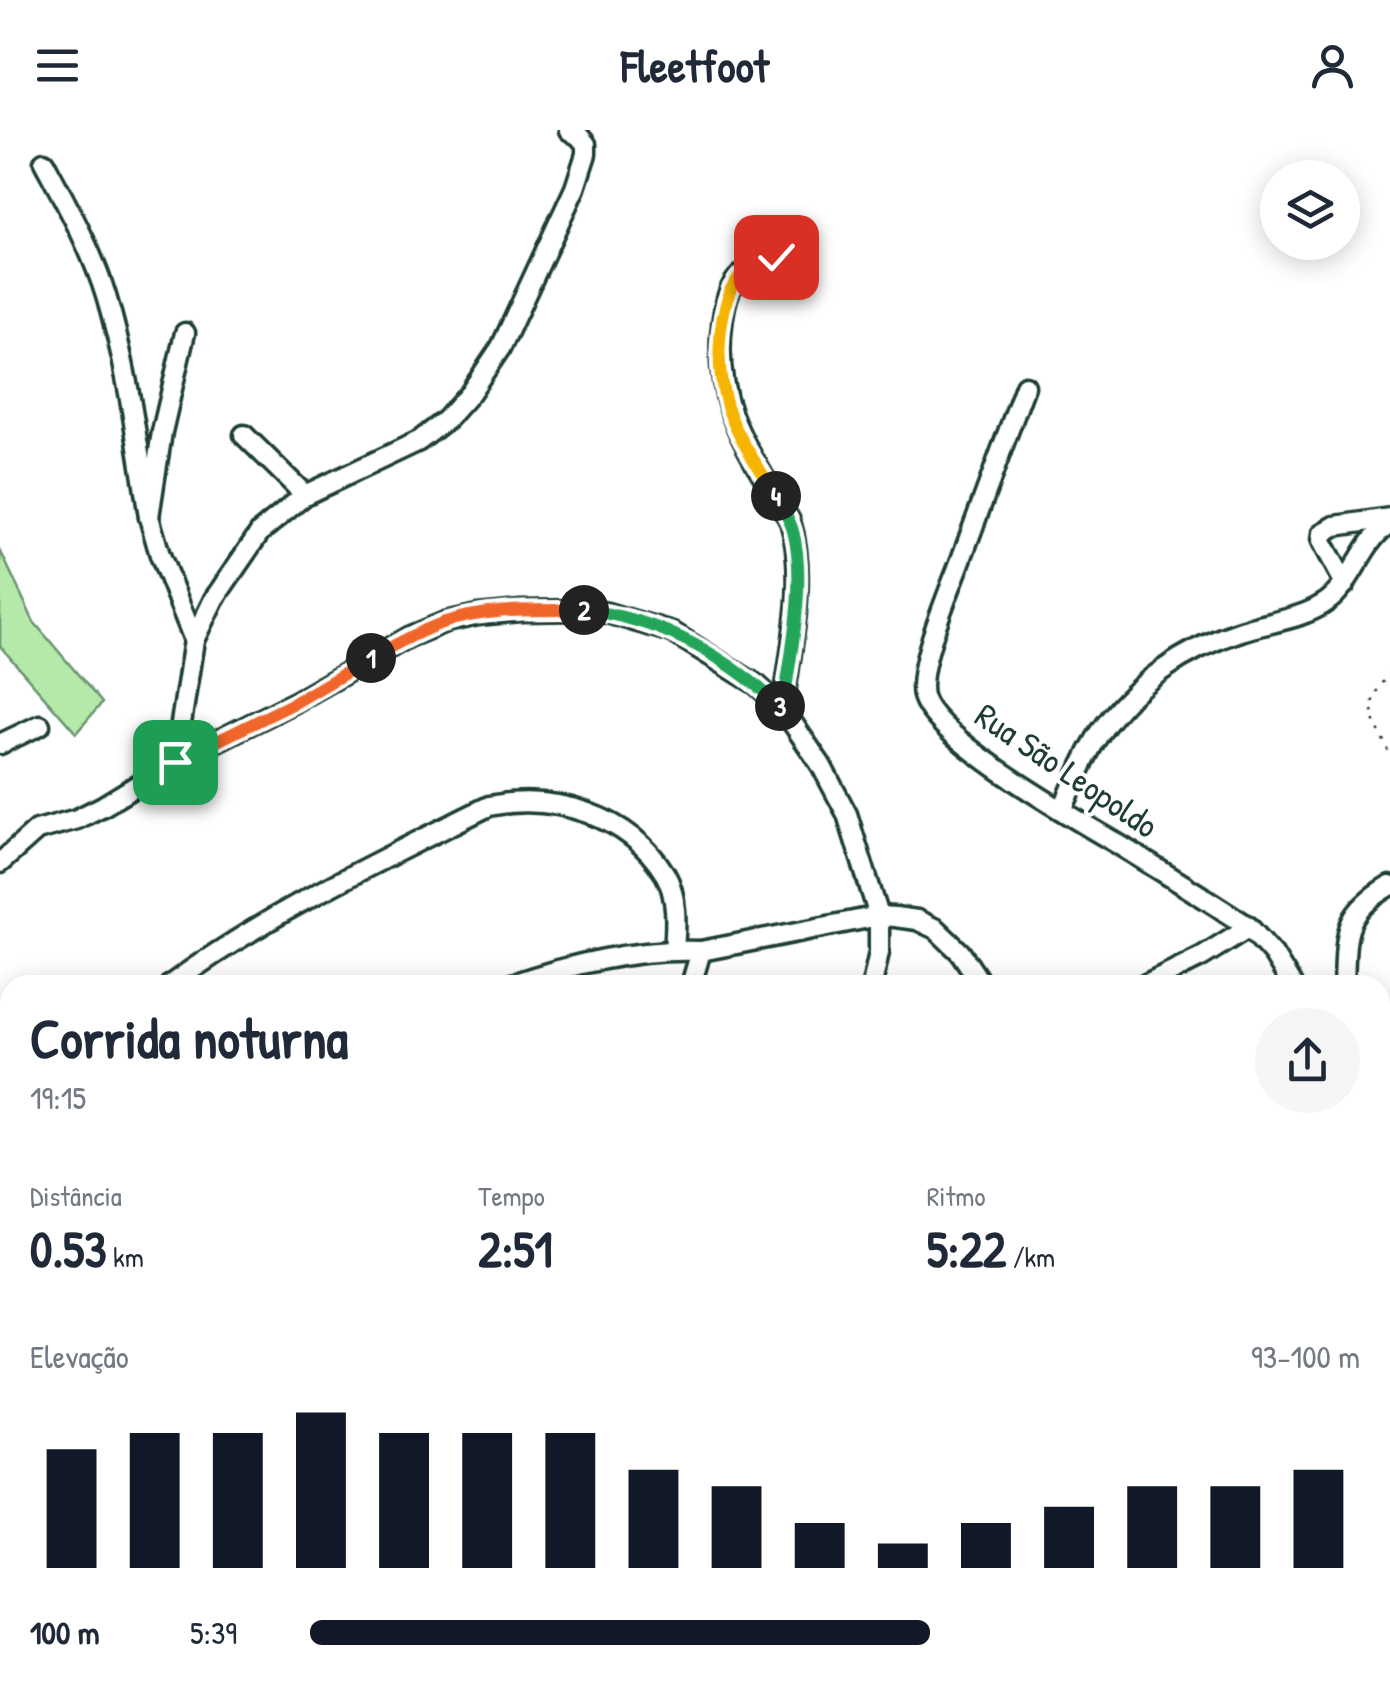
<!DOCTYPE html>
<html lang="pt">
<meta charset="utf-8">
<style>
:root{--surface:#fff;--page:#f6f6f7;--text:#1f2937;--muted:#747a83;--accent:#111827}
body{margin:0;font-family:"Patrick Hand",sans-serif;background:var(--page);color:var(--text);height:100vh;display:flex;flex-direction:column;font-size:38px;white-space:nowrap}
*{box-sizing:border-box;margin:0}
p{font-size:32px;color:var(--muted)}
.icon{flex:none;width:55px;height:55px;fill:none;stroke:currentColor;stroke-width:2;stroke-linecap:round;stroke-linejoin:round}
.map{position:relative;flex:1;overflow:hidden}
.sheet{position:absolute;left:0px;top:845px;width:1390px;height:718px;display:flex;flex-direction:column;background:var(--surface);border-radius:30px 30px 0 0;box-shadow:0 5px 25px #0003}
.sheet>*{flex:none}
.controls{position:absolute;left:1260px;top:30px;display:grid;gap:20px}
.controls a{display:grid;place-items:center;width:100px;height:100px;border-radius:50%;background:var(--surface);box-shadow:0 5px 25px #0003;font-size:50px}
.pin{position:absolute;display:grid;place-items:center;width:85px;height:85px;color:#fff;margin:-42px;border-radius:20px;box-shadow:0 5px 15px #0006}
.km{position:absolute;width:50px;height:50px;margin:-25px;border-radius:50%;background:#222;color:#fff;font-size:28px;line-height:50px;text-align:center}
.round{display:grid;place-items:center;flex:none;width:105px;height:105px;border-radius:52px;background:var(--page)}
.head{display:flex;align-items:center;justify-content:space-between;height:170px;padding:0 30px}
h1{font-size:55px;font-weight:700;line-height:75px}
.stats{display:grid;grid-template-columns:repeat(3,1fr);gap:15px;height:170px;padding:10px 30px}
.stats div{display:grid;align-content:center}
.stats b{font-size:50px;font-weight:700}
.stats small{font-size:28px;font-weight:400}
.stats p{font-size:28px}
.chart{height:280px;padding:20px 30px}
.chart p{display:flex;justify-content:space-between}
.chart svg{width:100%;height:180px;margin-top:10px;stroke:var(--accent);stroke-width:6}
ul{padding:0 30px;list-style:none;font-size:32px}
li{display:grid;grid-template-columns:160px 120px 1fr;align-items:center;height:75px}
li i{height:25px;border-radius:12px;background:var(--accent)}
header{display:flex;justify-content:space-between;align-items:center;height:130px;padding:0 30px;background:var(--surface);font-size:45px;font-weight:700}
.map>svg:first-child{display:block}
.green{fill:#b5e9aa;stroke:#6a936f;stroke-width:2.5}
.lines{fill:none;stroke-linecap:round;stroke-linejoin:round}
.street-casing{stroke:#1f3d34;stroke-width:25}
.path{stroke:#1f3d34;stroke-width:2.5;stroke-dasharray:2.5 8;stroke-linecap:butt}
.street{stroke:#fff;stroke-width:18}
.split-1-casing{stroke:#fff;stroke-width:20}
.split-2-casing{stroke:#fff;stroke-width:20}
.split-3-casing{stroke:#fff;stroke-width:20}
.split-4-casing{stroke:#fff;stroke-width:20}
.split-5-casing{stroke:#fff;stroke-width:20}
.split-6-casing{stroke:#fff;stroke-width:20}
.split-1{stroke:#f0652b;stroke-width:12}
.split-2{stroke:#f0652b;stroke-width:12}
.split-3{stroke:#22a559;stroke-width:12}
.split-4{stroke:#22a559;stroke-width:12}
.split-5{stroke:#f5b400;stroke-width:12}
.split-6{stroke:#f5b400;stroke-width:12}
.labels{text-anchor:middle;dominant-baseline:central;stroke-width:8;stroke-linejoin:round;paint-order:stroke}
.street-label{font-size:35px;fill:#1f3d34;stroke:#fff}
</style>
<header><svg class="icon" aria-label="menu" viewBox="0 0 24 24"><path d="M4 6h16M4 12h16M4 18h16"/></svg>Fleetfoot<svg class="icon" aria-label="person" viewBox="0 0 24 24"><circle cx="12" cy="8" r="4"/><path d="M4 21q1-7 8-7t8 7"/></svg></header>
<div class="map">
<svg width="1390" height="1561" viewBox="0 0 1390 1561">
<rect width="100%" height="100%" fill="#fff"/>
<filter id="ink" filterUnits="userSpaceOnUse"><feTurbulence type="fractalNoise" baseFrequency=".01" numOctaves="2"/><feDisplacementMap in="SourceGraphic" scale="20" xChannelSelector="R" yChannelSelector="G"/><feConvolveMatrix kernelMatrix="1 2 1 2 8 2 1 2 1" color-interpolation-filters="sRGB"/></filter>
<g filter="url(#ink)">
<!-- green -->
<polygon class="green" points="0,420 34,492 102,573 76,603 0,516"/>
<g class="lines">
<defs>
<g id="street">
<path d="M44 32C67 75 92 120 106 166 128 238 137 313 149 387"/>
<path d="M776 127C765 133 751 138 741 145 727 157 724 178 722 195 712 278 751 323 790 391 808 448 790 520 783 579"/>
<polyline points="185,203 162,302 149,387 160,425 194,510"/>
<path d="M1025 256C1004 313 983 370 962 427 951 458 916 536 923 566 935 610 1078 690 1121 716 1164 743 1207 769 1249 797L1273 824 1292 855"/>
<polyline points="244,305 305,365"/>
<polyline points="1345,454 1322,411 1323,403 1335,396 1390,388"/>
<polyline points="0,614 40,595"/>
<polyline points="175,632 194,510 214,469 260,402 305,365 419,311 446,290 470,263 501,217 575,58 586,24 586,14 579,6 569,0"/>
<path d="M1062 680C1074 655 1084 626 1100 603 1133 554 1185 519 1241 501 1268 492 1304 489 1328 471 1355 450 1361 412 1390 393"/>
<polyline points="0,733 37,700 77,689 103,676 175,632 295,572 409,507 445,492 478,485 521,481 583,480 607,483 672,502 757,555 783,579 821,635 847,684 855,710 879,786 879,822 872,855"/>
<path d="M170 855C268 783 381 730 489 676 554 663 629 685 665 744 678 766 676 796 674 820"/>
<path d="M509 855C570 834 636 818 701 821L879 786 895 787 917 790 936 799 960 822 982 855"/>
<polyline points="691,855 701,821"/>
<polyline points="1144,855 1201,827 1249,797"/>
<path d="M1344 855C1346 804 1342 784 1390 756"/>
<polyline points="0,963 10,951"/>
<polyline points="1380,1004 1390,1000"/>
<polyline points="1380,1025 1390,1049"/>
<polyline points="1380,1239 1390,1234"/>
<polyline points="0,1270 10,1276"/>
<polyline points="1380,1346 1390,1356"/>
<polyline points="0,1445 10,1459"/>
<polyline points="91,1552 106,1561"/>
<polyline points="265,1552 268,1561"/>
<polyline points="981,1552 1009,1558 1014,1552"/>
<polyline points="644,1561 652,1552"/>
<polyline points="676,1561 678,1552"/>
<polyline points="1228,1561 1231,1552"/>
</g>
</defs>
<!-- street casing -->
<use href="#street" class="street-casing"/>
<!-- path -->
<g class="path">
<path d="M1390 543C1358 579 1376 588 1390 626"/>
<polyline points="0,1185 10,1197"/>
<polyline points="729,1552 732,1561"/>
</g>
<!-- street -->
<use href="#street" class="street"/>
</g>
</g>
<g class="lines" filter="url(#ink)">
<defs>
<polyline id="split-1" points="175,632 296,572 371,528"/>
<path id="split-2" d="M371 528C394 515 418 502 442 493 486 478 538 480 584 480"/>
<path id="split-3" d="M584 480C660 489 725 525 780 576"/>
<path id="split-4" d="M776 366C782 378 790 389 793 401 807 452 790 527 783 579L780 576"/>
<path id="split-5" d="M731 159C717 193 716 240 727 276 737 308 759 337 776 366"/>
<polyline id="split-6" points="731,159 740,146 776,127"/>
</defs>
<!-- split-1 casing -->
<use href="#split-1" class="split-1-casing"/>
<!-- split-2 casing -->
<use href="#split-2" class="split-2-casing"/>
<!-- split-3 casing -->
<use href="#split-3" class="split-3-casing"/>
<!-- split-4 casing -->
<use href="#split-4" class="split-4-casing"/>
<!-- split-5 casing -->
<use href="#split-5" class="split-5-casing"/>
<!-- split-6 casing -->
<use href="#split-6" class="split-6-casing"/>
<!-- split-1 -->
<use href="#split-1" class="split-1"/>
<!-- split-2 -->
<use href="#split-2" class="split-2"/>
<!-- split-3 -->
<use href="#split-3" class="split-3"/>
<!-- split-4 -->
<use href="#split-4" class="split-4"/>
<!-- split-5 -->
<use href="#split-5" class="split-5"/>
<!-- split-6 -->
<use href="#split-6" class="split-6"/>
</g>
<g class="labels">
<!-- street labels -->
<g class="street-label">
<text transform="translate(1067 640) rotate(34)">Rua São Leopoldo</text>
</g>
</g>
</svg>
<div class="controls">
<a><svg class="icon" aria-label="layers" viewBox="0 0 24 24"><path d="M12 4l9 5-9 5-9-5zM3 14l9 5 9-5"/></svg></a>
</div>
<div class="pin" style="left:175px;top:632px;background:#1e9e55"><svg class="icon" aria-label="arrive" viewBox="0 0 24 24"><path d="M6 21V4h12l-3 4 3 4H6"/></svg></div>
<div class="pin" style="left:776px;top:127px;background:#d93025"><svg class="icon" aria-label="check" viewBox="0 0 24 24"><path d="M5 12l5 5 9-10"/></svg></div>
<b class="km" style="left:371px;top:528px">1</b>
<b class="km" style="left:584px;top:480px">2</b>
<b class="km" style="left:780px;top:576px">3</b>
<b class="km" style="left:776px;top:366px">4</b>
<section class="sheet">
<div class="head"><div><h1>Corrida noturna</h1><p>19:15</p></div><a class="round"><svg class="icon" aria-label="share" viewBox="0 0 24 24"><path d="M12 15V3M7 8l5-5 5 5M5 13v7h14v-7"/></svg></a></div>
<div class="stats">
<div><p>Distância</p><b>0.53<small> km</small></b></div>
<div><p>Tempo</p><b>2:51</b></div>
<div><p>Ritmo</p><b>5:22<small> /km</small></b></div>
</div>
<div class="chart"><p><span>Elevação</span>93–100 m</p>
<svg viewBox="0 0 160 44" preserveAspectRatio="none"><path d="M5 44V15M15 44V11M25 44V11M35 44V6M45 44V11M55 44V11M65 44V11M75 44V20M85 44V24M95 44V33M105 44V38M115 44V33M125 44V29M135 44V24M145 44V24M155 44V20"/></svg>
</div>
<ul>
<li><b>100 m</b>5:39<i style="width:59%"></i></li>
</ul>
</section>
</div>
